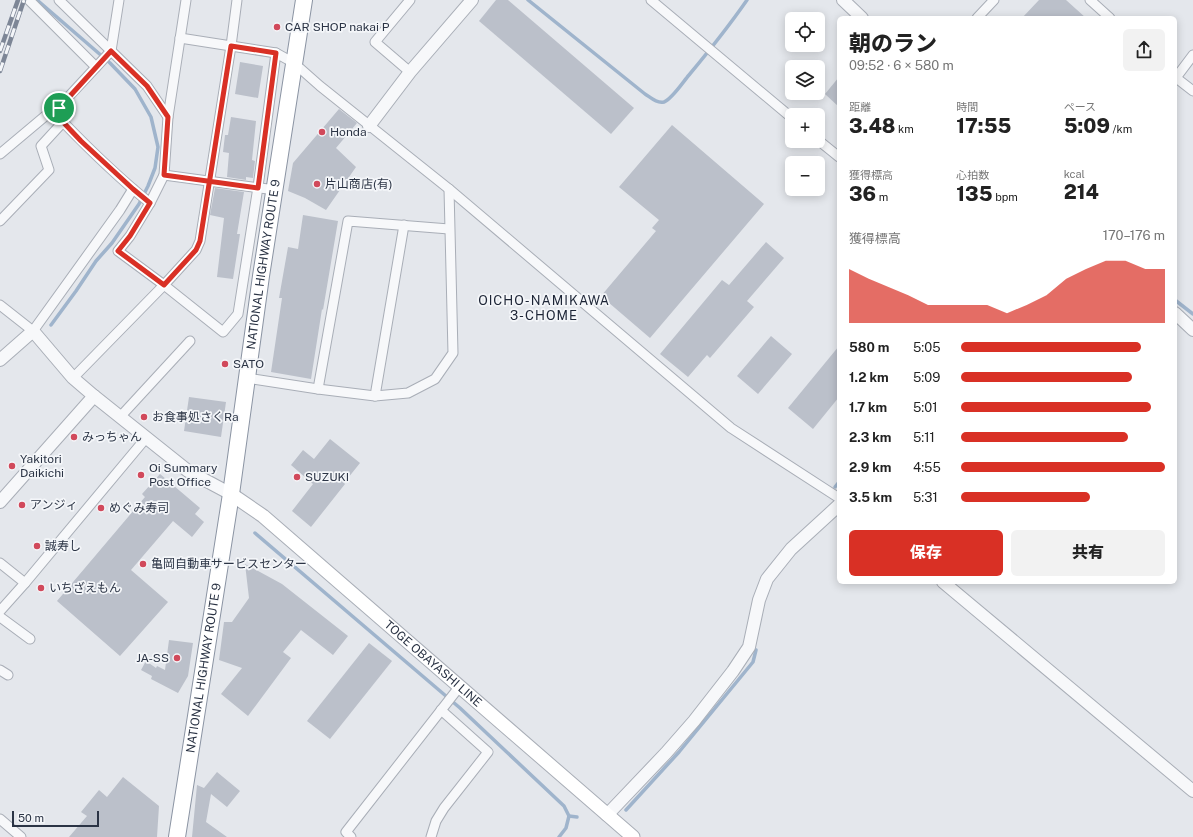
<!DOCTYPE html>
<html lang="ja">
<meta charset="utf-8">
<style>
:root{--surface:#fff;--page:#f2f2f2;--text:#222;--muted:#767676;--accent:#d93025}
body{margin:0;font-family:"Public Sans","Noto Sans JP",sans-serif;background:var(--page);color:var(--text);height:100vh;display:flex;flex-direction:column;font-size:15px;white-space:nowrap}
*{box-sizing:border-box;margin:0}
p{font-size:13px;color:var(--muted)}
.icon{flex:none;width:22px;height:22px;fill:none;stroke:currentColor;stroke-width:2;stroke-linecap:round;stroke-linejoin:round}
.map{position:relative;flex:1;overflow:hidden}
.drawer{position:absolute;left:837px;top:16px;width:340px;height:568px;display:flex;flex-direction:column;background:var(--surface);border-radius:6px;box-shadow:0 2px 10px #0003}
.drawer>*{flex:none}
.fabs{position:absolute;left:785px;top:12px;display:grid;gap:8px}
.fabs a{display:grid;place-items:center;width:40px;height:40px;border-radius:6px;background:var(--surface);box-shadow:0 2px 10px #0003;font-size:20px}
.scale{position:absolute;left:12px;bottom:10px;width:87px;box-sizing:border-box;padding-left:4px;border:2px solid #2b3445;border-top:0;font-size:11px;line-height:14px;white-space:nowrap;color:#2b3445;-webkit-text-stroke:3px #f4f6f9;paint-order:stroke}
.pin{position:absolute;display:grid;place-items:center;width:34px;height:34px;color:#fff;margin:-17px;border:2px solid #fff;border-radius:50%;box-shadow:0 1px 4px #0007}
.round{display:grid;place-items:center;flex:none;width:42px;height:42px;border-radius:6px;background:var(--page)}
.headline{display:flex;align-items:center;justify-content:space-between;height:68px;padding:0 12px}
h1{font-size:22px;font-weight:800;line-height:30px}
.metrics{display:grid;grid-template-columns:repeat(3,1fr);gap:6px;height:68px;padding:4px 12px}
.metrics div{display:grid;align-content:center}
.metrics b{font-size:20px;font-weight:800}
.metrics small{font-size:11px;font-weight:400}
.metrics p{font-size:11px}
.chart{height:112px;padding:8px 12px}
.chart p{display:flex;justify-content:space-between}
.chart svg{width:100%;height:72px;margin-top:4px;fill:var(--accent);opacity:.7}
.primary-button{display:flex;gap:8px;margin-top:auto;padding:8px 12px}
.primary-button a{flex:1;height:46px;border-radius:6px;background:var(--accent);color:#fff;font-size:16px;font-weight:800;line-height:46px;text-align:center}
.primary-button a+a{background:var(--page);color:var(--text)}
ul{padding:0 12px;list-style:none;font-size:13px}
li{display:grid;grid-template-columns:64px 48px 1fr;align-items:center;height:30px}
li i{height:10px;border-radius:5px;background:var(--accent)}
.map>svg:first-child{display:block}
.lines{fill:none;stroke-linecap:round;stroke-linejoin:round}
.stream{stroke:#9fb4cc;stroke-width:3.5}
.building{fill:#bbc0ca}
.minor-casing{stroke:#a9aeb7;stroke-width:11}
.tertiary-casing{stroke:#a9aeb7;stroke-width:14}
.secondary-casing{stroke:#a9aeb7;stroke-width:15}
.trunk-casing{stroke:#8b94a3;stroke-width:18}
.minor{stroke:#f7f8fa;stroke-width:9}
.tertiary{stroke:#f7f8fa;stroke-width:12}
.secondary{stroke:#fff;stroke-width:13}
.trunk{stroke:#fff;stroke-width:16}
.rail-casing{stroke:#7d8696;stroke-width:4.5}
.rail{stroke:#f4f6f9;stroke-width:3;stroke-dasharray:9;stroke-linecap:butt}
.route-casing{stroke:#fff;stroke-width:8}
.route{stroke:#d93025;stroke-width:5}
.poi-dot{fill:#d1495b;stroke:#f4f6f9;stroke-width:1.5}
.labels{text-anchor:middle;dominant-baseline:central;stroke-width:3.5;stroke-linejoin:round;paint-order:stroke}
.poi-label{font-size:12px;fill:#2b3445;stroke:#f4f6f9;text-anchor:start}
.street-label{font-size:12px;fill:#2b3445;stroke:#f4f6f9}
.neighbourhood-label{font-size:13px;letter-spacing:1px;fill:#1d2536;stroke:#f4f6f9}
</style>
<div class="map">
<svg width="1193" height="837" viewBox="0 0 1193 837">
<rect width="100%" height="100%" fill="#e4e7ec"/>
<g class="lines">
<!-- stream -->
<g class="stream">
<polyline points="37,0 110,63 135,89 151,117 158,147 155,168 148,186 139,204 112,243 96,261 76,291 51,325"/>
<path d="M528 0 645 94C650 97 657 104 664 102 672 99 683 82 689 75 709 51 729 26 747 0"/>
<polyline points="1175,300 1193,314"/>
<polyline points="835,487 839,482"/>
<polyline points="255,533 460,708 564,806 569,816 566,828 559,837"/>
<polyline points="626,810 679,752 753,662 756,650"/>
<polyline points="569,816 577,817"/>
</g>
</g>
<!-- building -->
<g class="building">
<polygon points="496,0 508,0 634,108 611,134 479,21"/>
<polygon points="1039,0 1066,0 1086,18 1022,18"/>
<polygon points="240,62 263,66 258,98 235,94"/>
<polygon points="839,77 839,107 825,94"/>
<polygon points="339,109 357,123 336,148 356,167 326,210 305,198 288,191 293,163"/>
<polygon points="231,117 256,121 252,160 255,161 253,178 246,177 246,180 227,177 229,153 223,152 225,135 228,135"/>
<polygon points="672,125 764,204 650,338 601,296 656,231 652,228 659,220 619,187"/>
<polygon points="215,188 244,192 237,234 240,234 233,279 217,277 224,218 210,215"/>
<polygon points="303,215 338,221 323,310 322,309 311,379 271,372 282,298 279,298 288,247 298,249"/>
<polygon points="766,242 784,258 747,301 754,307 710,358 707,355 688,377 660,354 722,280 729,285"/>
<polygon points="771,336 792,354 758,394 737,376"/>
<polygon points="839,346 839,397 813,429 788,408"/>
<polygon points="189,397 226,402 221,437 184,431"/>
<polygon points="330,439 360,463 344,483 345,484 311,527 292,511 313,484 291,465 303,450 314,459"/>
<polygon points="160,474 200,508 195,514 204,522 192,537 173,521 131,570 168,602 120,656 57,601 145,497 142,494"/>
<polygon points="245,564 282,584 348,636 333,655 301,630 283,652 291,658 248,716 221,694 242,668 219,660 224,622 232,622 249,598"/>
<polygon points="169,640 193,643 188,676 178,693 151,679 152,676 141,670 146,661 156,668 157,666 165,670"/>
<polygon points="369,643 392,661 330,739 307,721"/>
<polygon points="217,772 240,791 227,807 211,794 206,822 227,837 192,837 197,785 204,788"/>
<polygon points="123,777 159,806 157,837 69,837 87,816 81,812 99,790 107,797"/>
</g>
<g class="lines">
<defs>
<g id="minor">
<polyline points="29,0 96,67"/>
<polyline points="59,0 147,86 168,117"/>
<polyline points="186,0 168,117 164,175 150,203 130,236 118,251 164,285 223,332 238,314 258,187 276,53"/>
<polyline points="651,0 792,118"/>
<polyline points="1090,0 1110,18"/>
<polyline points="977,18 994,0"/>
<polyline points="180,38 276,53 294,63 320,86 449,189 731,428 839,498"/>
<polyline points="410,72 375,42 410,0"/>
<polyline points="1175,77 1193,91"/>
<polyline points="1175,79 1193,55"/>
<path d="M63 122C91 151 120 179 150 203"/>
<polyline points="818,140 839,157"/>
<polyline points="0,154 50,112 59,107"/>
<polyline points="164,175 275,190"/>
<polyline points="0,221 49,170 41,146 63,122 59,107 111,51 119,0"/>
<polyline points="0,305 33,331 120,210 133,189"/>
<polyline points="73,378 164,285 196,250 200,241 231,46 237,0"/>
<polyline points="247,378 318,389 375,396 408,393 435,379 453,353 449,189"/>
<polyline points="318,389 348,221 449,229"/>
<polyline points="375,396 404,225"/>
<polyline points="120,417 190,341"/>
<polyline points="0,563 25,583"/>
<polyline points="0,611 25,583 146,438"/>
<polyline points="0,617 30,639"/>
<polyline points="0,670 8,675"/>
<polyline points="0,819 21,837"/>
<polyline points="351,837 346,832 460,686"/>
<polyline points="431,837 436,821 444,808 488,752 441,710"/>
</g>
<g id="tertiary">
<polyline points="843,0 862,18"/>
<polyline points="369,126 410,72 472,0"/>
<polyline points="1175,313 1193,330"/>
<polyline points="0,360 33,331 73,378 94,396 188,471 231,494"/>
<polyline points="0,502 94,396"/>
<polyline points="943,582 1193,791"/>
<polyline points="607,815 666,753 694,721 733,671 749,647 759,600 767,579 791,549 839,505"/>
</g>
<g id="secondary">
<path id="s1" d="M231 494 263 516 633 837"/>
</g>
<g id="trunk">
<path id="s2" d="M177 837 231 494 261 276 304 0"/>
</g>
</defs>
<!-- minor casing -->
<use href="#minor" class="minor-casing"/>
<!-- tertiary casing -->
<use href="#tertiary" class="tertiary-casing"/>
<!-- secondary casing -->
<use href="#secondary" class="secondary-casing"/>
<!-- trunk casing -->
<use href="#trunk" class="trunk-casing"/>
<!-- minor -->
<use href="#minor" class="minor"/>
<!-- tertiary -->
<use href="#tertiary" class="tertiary"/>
<!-- secondary -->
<use href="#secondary" class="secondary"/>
<!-- trunk -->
<use href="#trunk" class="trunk"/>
<defs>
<g id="rail">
<polyline points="0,51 18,0"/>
<polyline points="0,71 24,0"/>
</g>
</defs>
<!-- rail casing -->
<use href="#rail" class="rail-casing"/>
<!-- rail -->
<use href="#rail" class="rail"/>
</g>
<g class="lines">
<defs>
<polyline id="route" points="59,108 63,122 81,141 133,189 150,203 130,236 118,251 164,285 196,250 200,241 231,46 276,53 258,188 164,175 168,117 147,86 111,51 59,108"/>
</defs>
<!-- route casing -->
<use href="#route" class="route-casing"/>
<!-- route -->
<use href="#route" class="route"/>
</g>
<!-- markers -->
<g class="poi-dot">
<circle cx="277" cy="27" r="4"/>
<circle cx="322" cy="132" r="4"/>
<circle cx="317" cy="184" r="4"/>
<circle cx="225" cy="364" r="4"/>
<circle cx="144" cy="417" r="4"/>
<circle cx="74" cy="437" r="4"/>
<circle cx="12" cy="466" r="4"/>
<circle cx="141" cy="475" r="4"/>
<circle cx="297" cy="477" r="4"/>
<circle cx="22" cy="505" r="4"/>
<circle cx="101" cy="508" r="4"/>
<circle cx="37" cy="546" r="4"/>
<circle cx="143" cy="564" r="4"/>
<circle cx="41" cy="588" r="4"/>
<circle cx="177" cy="658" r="4"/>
</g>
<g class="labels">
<!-- poi labels -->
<g class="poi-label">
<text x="285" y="27">CAR SHOP nakai P</text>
<text x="330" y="132">Honda</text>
<text x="325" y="184">片山商店(有)</text>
<text x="233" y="364">SATO</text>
<text x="152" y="417">お食事処さくRa</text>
<text x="82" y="437">みっちゃん</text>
<text x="20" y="459">Yakitori<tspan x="20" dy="14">Daikichi</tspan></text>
<text x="149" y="468">Oi Summary<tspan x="149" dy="14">Post Office</tspan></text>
<text x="305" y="477">SUZUKI</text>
<text x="30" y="505">アンジィ</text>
<text x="109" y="508">めぐみ寿司</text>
<text x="45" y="546">誠寿し</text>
<text x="151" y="564">亀岡自動車サービスセンター</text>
<text x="49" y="588">いちざえもん</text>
<text x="169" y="658" text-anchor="end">JA-SS</text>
</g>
<!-- street labels -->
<g class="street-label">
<text stroke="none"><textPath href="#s2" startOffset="579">NATIONAL HIGHWAY ROUTE 9</textPath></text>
<text stroke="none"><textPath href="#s1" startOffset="264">TOGE OBAYASHI LINE</textPath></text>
<text stroke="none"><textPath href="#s2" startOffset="171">NATIONAL HIGHWAY ROUTE 9</textPath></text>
</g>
<!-- neighbourhood labels -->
<g class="neighbourhood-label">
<text x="544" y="300">OICHO-NAMIKAWA<tspan x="544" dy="15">3-CHOME</tspan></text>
</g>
</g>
</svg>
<div class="fabs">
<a><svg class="icon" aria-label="locate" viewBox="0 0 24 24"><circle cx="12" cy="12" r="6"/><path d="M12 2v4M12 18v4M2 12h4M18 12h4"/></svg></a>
<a><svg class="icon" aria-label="layers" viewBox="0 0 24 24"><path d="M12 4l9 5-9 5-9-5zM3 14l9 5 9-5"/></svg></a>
<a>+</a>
<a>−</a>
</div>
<div class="scale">50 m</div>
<div class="pin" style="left:59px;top:108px;background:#1e9e55"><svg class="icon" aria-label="arrive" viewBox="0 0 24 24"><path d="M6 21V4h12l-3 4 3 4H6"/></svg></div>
<section class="drawer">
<div class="headline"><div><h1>朝のラン</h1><p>09:52 · 6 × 580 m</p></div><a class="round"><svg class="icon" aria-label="share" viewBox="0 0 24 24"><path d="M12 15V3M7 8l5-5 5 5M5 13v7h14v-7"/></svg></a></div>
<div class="metrics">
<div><p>距離</p><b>3.48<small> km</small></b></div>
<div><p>時間</p><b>17:55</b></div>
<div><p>ペース</p><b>5:09<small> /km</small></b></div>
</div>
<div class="metrics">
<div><p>獲得標高</p><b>36<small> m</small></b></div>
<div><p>心拍数</p><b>135<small> bpm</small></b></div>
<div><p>kcal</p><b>214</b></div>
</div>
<div class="chart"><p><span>獲得標高</span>170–176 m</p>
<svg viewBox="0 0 160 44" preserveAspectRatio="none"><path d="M0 44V11L10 17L20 22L30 27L40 33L50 33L60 33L70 33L80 38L90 33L100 27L110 17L120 11L130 6L140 6L150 11L160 11V44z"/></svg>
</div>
<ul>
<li><b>580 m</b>5:05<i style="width:88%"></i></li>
<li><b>1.2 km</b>5:09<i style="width:84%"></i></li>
<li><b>1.7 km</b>5:01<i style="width:93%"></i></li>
<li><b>2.3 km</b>5:11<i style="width:82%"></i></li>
<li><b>2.9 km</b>4:55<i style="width:100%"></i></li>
<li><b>3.5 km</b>5:31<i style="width:63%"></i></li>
</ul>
<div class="primary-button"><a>保存</a><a>共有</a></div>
</section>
</div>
